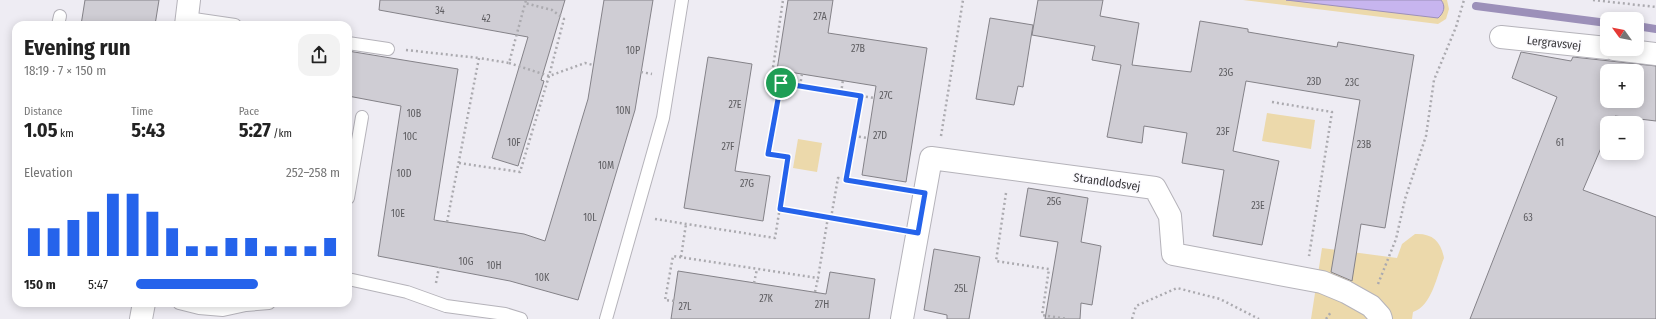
<!DOCTYPE html>
<meta charset="utf-8">
<style>
:root{--surface:#fff;--page:#f2f2f2;--text:#222;--muted:#767676;--accent:#2563eb}
body{margin:0;font-family:"Fira Sans Condensed",sans-serif;background:var(--page);color:var(--text);height:100vh;display:flex;flex-direction:column;font-size:15px;white-space:nowrap}
*{box-sizing:border-box;margin:0}
p{font-size:13px;color:var(--muted)}
.icon{flex:none;width:22px;height:22px;fill:none;stroke:currentColor;stroke-width:2;stroke-linecap:round;stroke-linejoin:round}
.map{position:relative;flex:1;overflow:hidden}
.drawer{position:absolute;left:12px;top:21px;width:340px;height:286px;display:flex;flex-direction:column;background:var(--surface);border-radius:12px;box-shadow:0 2px 10px #0003}
.drawer>*{flex:none}
.needle{width:26px;rotate:303deg}
.tools{position:absolute;left:1600px;top:12px;display:grid;gap:8px}
.tools a{display:grid;place-items:center;width:44px;height:44px;border-radius:8px;background:var(--surface);box-shadow:0 2px 10px #0003;font-size:20px}
.pin{position:absolute;display:grid;place-items:center;width:34px;height:34px;color:#fff;margin:-17px;border:2px solid #fff;border-radius:50%;box-shadow:0 1px 4px #0007}
.round{display:grid;place-items:center;flex:none;width:42px;height:42px;border-radius:12px;background:var(--page)}
.overview{display:flex;align-items:center;justify-content:space-between;height:68px;padding:0 12px}
h1{font-size:22px;font-weight:700;line-height:30px}
.metrics{display:grid;grid-template-columns:repeat(3,1fr);gap:6px;height:68px;padding:4px 12px}
.metrics div{display:grid;align-content:center}
.metrics b{font-size:20px;font-weight:700}
.metrics small{font-size:11px;font-weight:400}
.metrics p{font-size:11px}
.chart{height:112px;padding:8px 12px}
.chart p{display:flex;justify-content:space-between}
.chart svg{width:100%;height:72px;margin-top:4px;stroke:var(--accent);stroke-width:6}
ul{padding:0 12px;list-style:none;font-size:13px}
li{display:grid;grid-template-columns:64px 48px 1fr;align-items:center;height:30px}
li i{height:10px;border-radius:5px;background:var(--accent)}
.map>svg:first-child{display:block}
.green{fill:#ecd9ab}
.water{fill:#c7b5ef;stroke:#9c90b9}
.lines{fill:none;stroke-linecap:round;stroke-linejoin:round}
.stream{stroke:#9c90b9;stroke-width:8}
.building{fill:#cfcdd4;stroke:#848288;fill-rule:evenodd}
.lane-casing{stroke:#b5b3ba;stroke-width:14}
.street-casing{stroke:#b5b3ba;stroke-width:24}
.path{stroke:#abaaaf;stroke-width:2.5;stroke-dasharray:2 3;stroke-linecap:butt}
.lane{stroke:#fff;stroke-width:12}
.street{stroke:#fff;stroke-width:22}
.route-casing{stroke:#fff;stroke-width:8}
.route{stroke:#2563eb;stroke-width:5}
.labels{text-anchor:middle;dominant-baseline:central;stroke-width:3;stroke-linejoin:round;paint-order:stroke}
.number-label{font-size:10px;fill:#5e5d61}
.street-label{font-size:12px;fill:#39383b;stroke:#fbfafe}
</style>
<div class="map">
<svg width="1656" height="319" viewBox="0 0 1656 319">
<rect width="100%" height="100%" fill="#eeecf3"/>
<!-- green -->
<g class="green">
<polygon points="1243,0 1447,0 1449,9 1446,19 1438,24"/>
<polygon points="1267,113 1315,120 1311,149 1262,141"/>
<polygon points="798,139 822,143 817,172 793,168"/>
<path d="M1415 234C1432 233 1441 241 1444 258 1437 275 1432 306 1413 312L1412 319H1311L1322 248 1397 258 1402 244Z"/>
</g>
<!-- water -->
<path class="water" d="M1286 0H1441C1446 6 1444 13 1438 18Z"/>
<g class="lines">
<!-- stream -->
<g class="stream">
<polyline points="1476,6 1607,23"/>
<polyline points="1637,26 1656,29"/>
</g>
</g>
<!-- building -->
<g class="building">
<polygon points="85,0 159,0 155,25 81,25"/>
<polygon points="380,0 565,0 541,80 544,81 518,166 492,158 528,37 379,10"/>
<polygon points="604,0 653,0 635,110 578,300 510,281 378,256 401,106 348,96 348,51 458,69 434,220 524,234 545,241 588,99"/>
<polygon points="788,0 833,0 828,33 927,48 906,182 862,175 876,86 777,70"/>
<polygon points="1038,0 1103,0 1100,16 1139,23 1132,65 1191,72 1200,21 1248,29 1248,32 1337,47 1338,42 1414,55 1385,228 1361,224 1352,281 1331,272 1360,100 1246,81 1233,151 1279,161 1262,245 1213,236 1224,170 1182,163 1187,133 1144,126 1142,143 1107,137 1121,65 1092,60 1095,46 1032,35"/>
<polygon points="990,18 1033,25 1023,87 1018,86 1014,105 976,99"/>
<path d="M1521 52 1571 61 1573 57 1656 66V121L1615 116 1611 123H1607V134L1583 190 1656 217V319H1470L1557 97 1512 78ZM1607 71H1637V101H1607Z"/>
<polygon points="708,57 752,64 735,171 770,176 763,221 684,208"/>
<polygon points="1028,188 1088,198 1081,242 1101,246 1092,305 1081,303 1080,319 1045,319 1058,242 1020,236"/>
<polygon points="934,249 980,257 969,319 947,319 947,315 924,310"/>
<polygon points="678,271 826,294 830,272 875,279 869,319 671,319"/>
</g>
<g class="lines">
<defs>
<g id="lane">
<polyline points="187,18 235,25"/>
<polyline points="58,25 60,16"/>
<polyline points="348,43 388,49"/>
<polyline points="348,198 362,117"/>
<polyline points="348,279 407,292 446,306 505,314 521,319"/>
<polyline points="179,303 199,308 223,310 246,305 269,303"/>
<polyline points="606,319 663,118 682,0"/>
</g>
<g id="street">
<polyline points="186,25 189,0"/>
<polyline points="1501,37 1607,48"/>
<polyline points="1614,49 1656,54"/>
<polyline points="141,319 144,303"/>
<polyline points="902,319 931,158 1155,188 1170,216 1173,254 1322,282 1346,292 1371,306 1380,316 1381,319"/>
</g>
</defs>
<!-- lane casing -->
<use href="#lane" class="lane-casing"/>
<!-- street casing -->
<use href="#street" class="street-casing"/>
<!-- path -->
<g class="path">
<polyline points="1593,0 1656,7"/>
<polyline points="406,50 479,58"/>
<polyline points="509,63 549,76 585,63 593,65"/>
<polyline points="641,72 652,74"/>
<polyline points="781,83 861,96 846,180 901,189"/>
<polyline points="800,86 802,74"/>
<polyline points="841,93 843,80"/>
<polyline points="861,96 874,98"/>
<polyline points="1272,102 1332,112 1309,256"/>
<polyline points="854,136 867,138"/>
<polyline points="941,136 963,0"/>
<polyline points="459,163 520,172 549,76 564,19 552,10 525,3"/>
<polyline points="1006,193 996,261 1049,269 1042,315 1068,319"/>
<polyline points="780,209 894,228"/>
<polyline points="831,218 838,178 846,180"/>
<polyline points="655,219 775,238 788,157 768,154 781,83 771,81 783,0"/>
<polyline points="447,222 479,58 509,63 526,0"/>
<polyline points="681,257 686,224"/>
<polyline points="436,283 439,267"/>
<polyline points="754,283 757,269"/>
<polyline points="1378,284 1396,239 1405,199 1426,136 1434,80 1456,27 1464,0"/>
<polyline points="815,292 818,278"/>
<polyline points="674,301 665,300 673,256 818,278 828,217"/>
<polyline points="1132,319 1136,306 1177,288 1220,299 1259,319"/>
<polyline points="1326,319 1331,312"/>
</g>
<!-- lane -->
<use href="#lane" class="lane"/>
<!-- street -->
<use href="#street" class="street"/>
</g>
<g class="lines">
<defs>
<polygon id="route" points="781,83 861,96 846,180 925,193 918,233 780,209 788,157 768,154"/>
</defs>
<!-- route casing -->
<use href="#route" class="route-casing"/>
<!-- route -->
<use href="#route" class="route"/>
</g>
<g class="labels">
<!-- number labels -->
<g class="number-label">
<text x="440" y="11">34</text>
<text x="820" y="17">27A</text>
<text x="486" y="19">42</text>
<text x="858" y="49">27B</text>
<text x="633" y="51">10P</text>
<text x="1226" y="73">23G</text>
<text x="1314" y="82">23D</text>
<text x="1352" y="83">23C</text>
<text x="886" y="96">27C</text>
<text x="735" y="105">27E</text>
<text x="623" y="111">10N</text>
<text x="414" y="114">10B</text>
<text x="1223" y="132">23F</text>
<text x="880" y="136">27D</text>
<text x="410" y="137">10C</text>
<text x="514" y="143">10F</text>
<text x="1560" y="143">61</text>
<text x="1364" y="145">23B</text>
<text x="728" y="147">27F</text>
<text x="606" y="166">10M</text>
<text x="404" y="174">10D</text>
<text x="747" y="184">27G</text>
<text x="1054" y="202">25G</text>
<text x="1258" y="206">23E</text>
<text x="398" y="214">10E</text>
<text x="590" y="218">10L</text>
<text x="1528" y="218">63</text>
<text x="466" y="262">10G</text>
<text x="494" y="266">10H</text>
<text x="542" y="278">10K</text>
<text x="961" y="289">25L</text>
<text x="766" y="299">27K</text>
<text x="822" y="305">27H</text>
<text x="685" y="307">27L</text>
</g>
<!-- street labels -->
<g class="street-label">
<text transform="translate(1554 43) rotate(6)">Lergravsvej</text>
<text transform="translate(1107 182) rotate(8)">Strandlodsvej</text>
</g>
</g>
</svg>
<div class="tools">
<a><svg class="needle" viewBox="-14 -14 28 28"><path d="M0-13l5 13h-10z" fill="#e53935"/><path d="M0 13l5-13h-10z" fill="#767676"/></svg></a>
<a>+</a>
<a>−</a>
</div>
<div class="pin" style="left:781px;top:83px;background:#1e9e55"><svg class="icon" aria-label="arrive" viewBox="0 0 24 24"><path d="M6 21V4h12l-3 4 3 4H6"/></svg></div>
<section class="drawer">
<div class="overview"><div><h1>Evening run</h1><p>18:19 · 7 × 150 m</p></div><a class="round"><svg class="icon" aria-label="share" viewBox="0 0 24 24"><path d="M12 15V3M7 8l5-5 5 5M5 13v7h14v-7"/></svg></a></div>
<div class="metrics">
<div><p>Distance</p><b>1.05<small> km</small></b></div>
<div><p>Time</p><b>5:43</b></div>
<div><p>Pace</p><b>5:27<small> /km</small></b></div>
</div>
<div class="chart"><p><span>Elevation</span>252–258 m</p>
<svg viewBox="0 0 160 44" preserveAspectRatio="none"><path d="M5 44V27M15 44V27M25 44V22M35 44V17M45 44V6M55 44V6M65 44V17M75 44V27M85 44V38M95 44V38M105 44V33M115 44V33M125 44V38M135 44V38M145 44V38M155 44V33"/></svg>
</div>
<ul>
<li><b>150 m</b>5:47<i style="width:60%"></i></li>
</ul>
</section>
</div>
